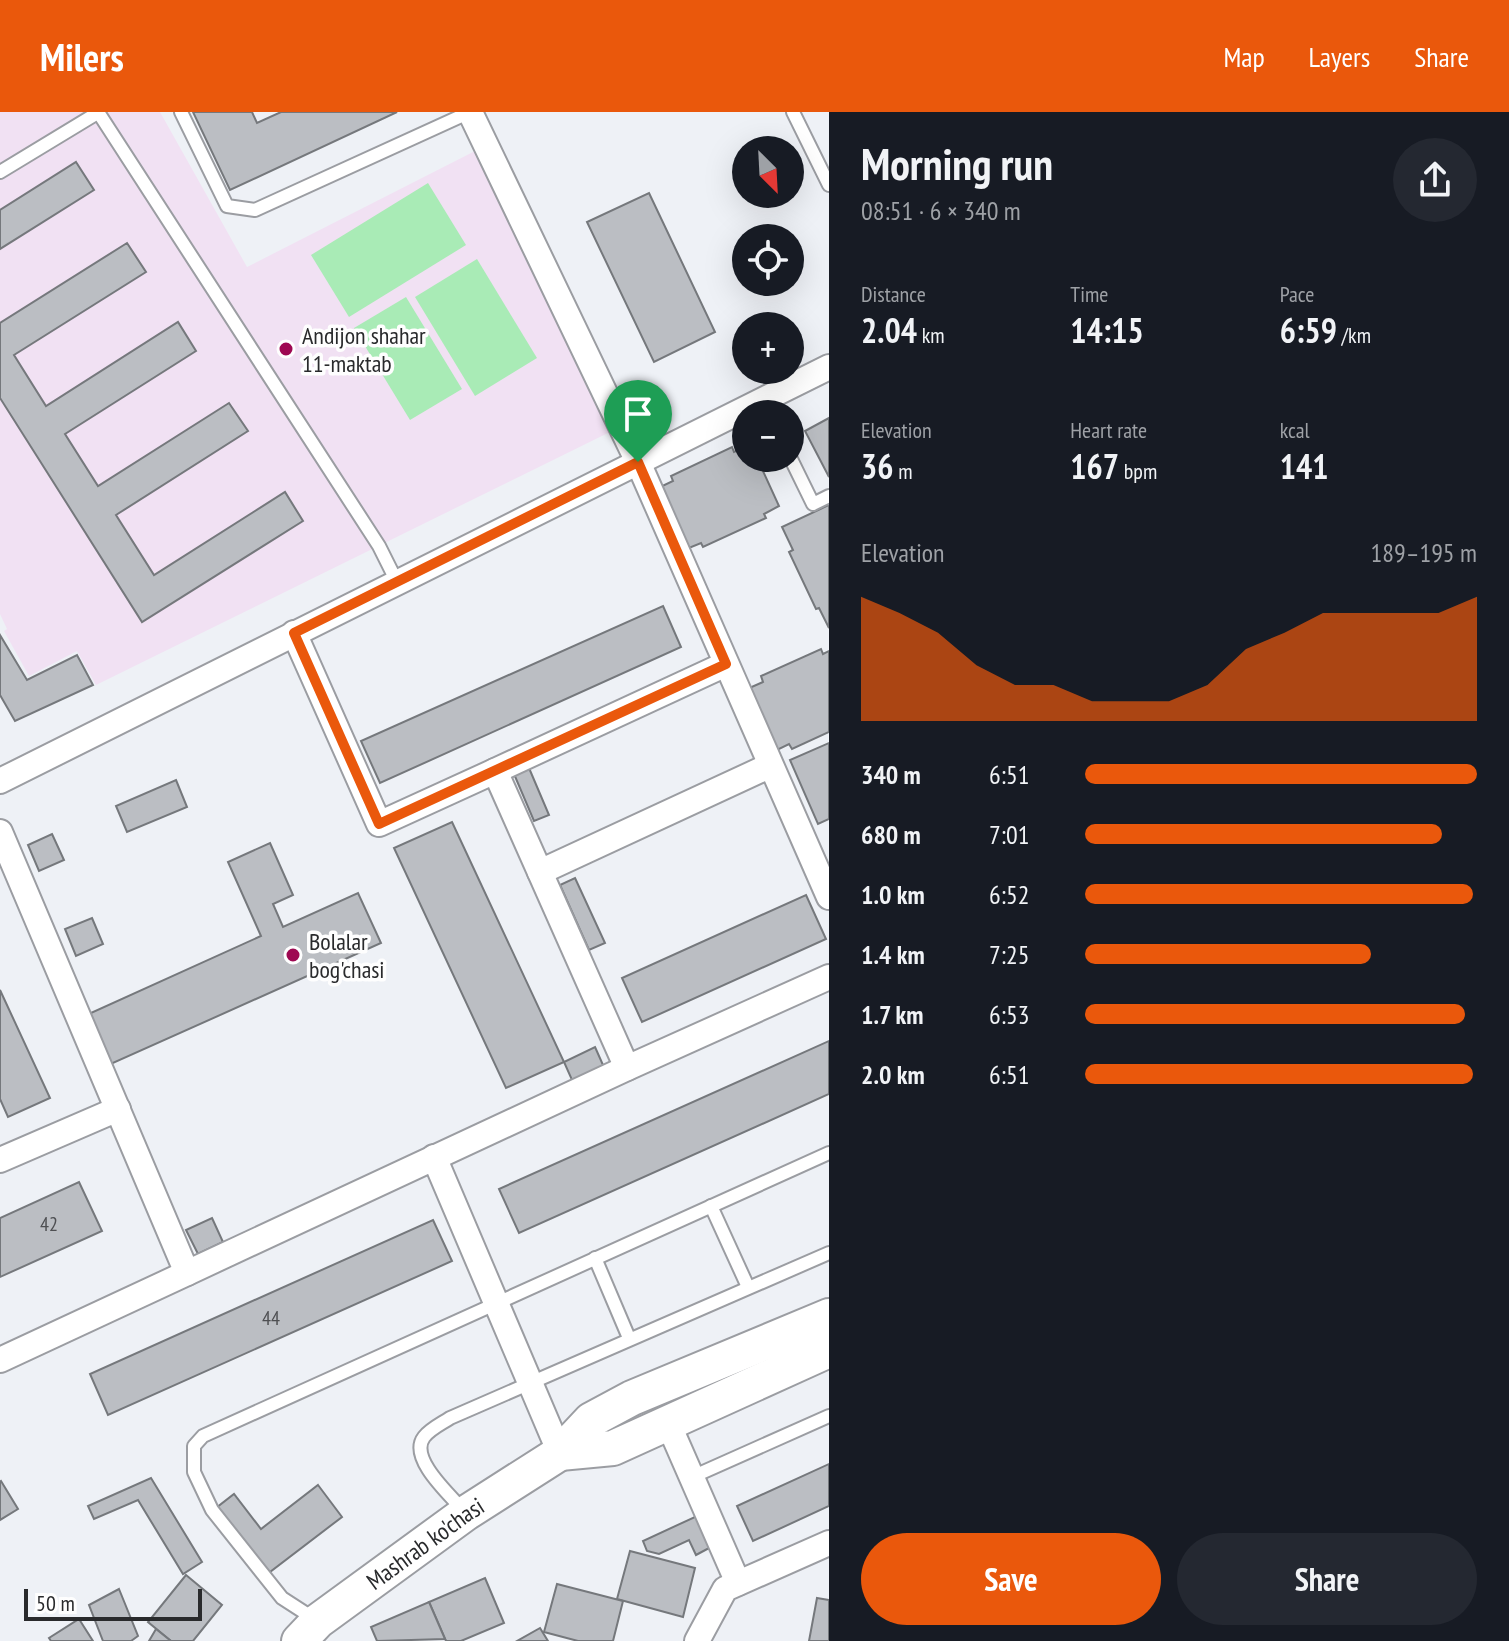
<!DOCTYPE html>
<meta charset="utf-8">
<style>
:root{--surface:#171b24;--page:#242831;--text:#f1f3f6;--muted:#9ea1a6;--accent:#ea580c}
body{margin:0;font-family:"PT Sans Narrow",sans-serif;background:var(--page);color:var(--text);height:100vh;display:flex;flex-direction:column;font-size:30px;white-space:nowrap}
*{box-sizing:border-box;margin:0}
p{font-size:26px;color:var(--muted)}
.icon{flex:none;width:44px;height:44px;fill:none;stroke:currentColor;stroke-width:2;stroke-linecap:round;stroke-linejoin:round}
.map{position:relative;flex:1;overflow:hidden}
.sheet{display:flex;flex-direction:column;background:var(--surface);width:680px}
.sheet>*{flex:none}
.needle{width:52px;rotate:156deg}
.buttons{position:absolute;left:732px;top:24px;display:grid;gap:16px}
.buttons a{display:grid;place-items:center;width:72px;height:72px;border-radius:50%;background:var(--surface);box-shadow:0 8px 32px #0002;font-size:40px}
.scale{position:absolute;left:24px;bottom:20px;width:178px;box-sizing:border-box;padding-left:8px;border:4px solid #292a2c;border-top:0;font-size:22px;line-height:28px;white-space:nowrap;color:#292a2c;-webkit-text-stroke:6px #fefefe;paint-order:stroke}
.pin{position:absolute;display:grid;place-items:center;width:68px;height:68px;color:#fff;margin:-82px -34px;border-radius:50% 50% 50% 0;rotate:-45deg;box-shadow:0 0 8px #0007}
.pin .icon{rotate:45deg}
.round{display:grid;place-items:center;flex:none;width:84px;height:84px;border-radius:42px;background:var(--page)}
.summary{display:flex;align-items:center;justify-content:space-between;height:136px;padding:0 32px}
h1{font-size:44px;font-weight:700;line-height:60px}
.metrics{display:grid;grid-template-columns:repeat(3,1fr);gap:12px;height:136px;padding:8px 32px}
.metrics div{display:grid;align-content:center}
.metrics b{font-size:34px;font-weight:700}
.metrics small{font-size:22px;font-weight:400}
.metrics p{font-size:22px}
.chart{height:224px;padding:16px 32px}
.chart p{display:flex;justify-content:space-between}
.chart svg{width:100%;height:144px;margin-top:8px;fill:var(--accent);opacity:.7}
.button{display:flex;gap:16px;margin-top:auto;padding:16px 32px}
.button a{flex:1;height:92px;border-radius:48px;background:var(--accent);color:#fff;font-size:32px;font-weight:700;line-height:92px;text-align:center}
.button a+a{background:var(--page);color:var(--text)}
ul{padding:0 32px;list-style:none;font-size:26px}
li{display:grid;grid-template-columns:128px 96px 1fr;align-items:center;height:60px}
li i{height:20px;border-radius:10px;background:var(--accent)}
header{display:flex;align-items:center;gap:48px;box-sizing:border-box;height:112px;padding:0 40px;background:var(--accent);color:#fff}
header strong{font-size:38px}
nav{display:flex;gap:44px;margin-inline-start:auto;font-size:28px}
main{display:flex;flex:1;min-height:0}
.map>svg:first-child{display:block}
.education{fill:#f1e1f3}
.green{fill:#a9ebb6}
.building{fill:#bbbec3;stroke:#75787c;stroke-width:2}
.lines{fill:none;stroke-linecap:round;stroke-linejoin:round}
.service-casing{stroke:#9b9da2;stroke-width:16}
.minor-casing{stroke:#9b9da2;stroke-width:28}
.secondary-casing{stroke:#9b9da2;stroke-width:38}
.service{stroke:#fff;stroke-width:12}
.minor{stroke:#fff;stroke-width:24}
.secondary{stroke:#fff;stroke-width:34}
.route-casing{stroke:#fff;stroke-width:16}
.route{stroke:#ea580c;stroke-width:10}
.poi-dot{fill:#9e0852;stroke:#fefefe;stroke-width:3}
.labels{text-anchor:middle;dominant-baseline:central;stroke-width:7;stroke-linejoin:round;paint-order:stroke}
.number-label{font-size:20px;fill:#4e4f52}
.poi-label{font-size:24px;fill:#292a2c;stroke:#fefefe;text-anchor:start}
.street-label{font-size:24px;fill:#292a2c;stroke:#fefefe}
</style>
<header>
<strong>Milers</strong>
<nav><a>Map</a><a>Layers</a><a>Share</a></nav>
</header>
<main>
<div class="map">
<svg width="829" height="1529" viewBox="0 0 829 1529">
<rect width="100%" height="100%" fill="#eef1f6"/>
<!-- education -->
<polygon class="education" points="0,0 160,0 247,155 477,38 612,319 96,573 77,539 29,564 4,519 7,517 0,502"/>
<!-- green -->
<g class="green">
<polygon points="428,71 466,133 349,205 311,143"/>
<polygon points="477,147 537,246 475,284 415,185"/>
<polygon points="406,185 462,277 410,308 354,216"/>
</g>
<!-- building -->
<g class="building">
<polygon points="193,0 252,0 257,11 281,0 397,0 230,78"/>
<polygon points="76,50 94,78 0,137 0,98"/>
<polygon points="649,81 715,220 654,250 587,110"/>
<polygon points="127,131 146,160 14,243 46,294 178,210 196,239 65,322 98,374 229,291 248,319 116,403 154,463 285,380 303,409 142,510 0,286 0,211"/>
<polygon points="829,306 829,365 805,319"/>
<polygon points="732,335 734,340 746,335 746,346 757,346 779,394 764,402 766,406 703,435 701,431 684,438 656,377 673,369 671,364"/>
<polygon points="829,393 829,516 819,496 816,497 789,440 793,438 782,415"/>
<polygon points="663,494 681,535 380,671 361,629"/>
<polygon points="0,523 27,568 77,543 93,573 15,609 0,583"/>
<polygon points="821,537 823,542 829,539 829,620 792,637 789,632 775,639 747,577 763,570 761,564"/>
<polygon points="829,631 829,707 818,712 790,648"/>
<polygon points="529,656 549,703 534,709 514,662"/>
<polygon points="176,668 187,695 127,720 116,694"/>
<polygon points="452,710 564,950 506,976 394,736"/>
<polygon points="52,722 64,748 39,759 28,733"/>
<polygon points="270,731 293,783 273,792 283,815 358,781 381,831 104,955 82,905 261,824 228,750"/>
<polygon points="575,766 605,831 589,838 560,773"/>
<polygon points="806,783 826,827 642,910 622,866"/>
<polygon points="92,806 103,832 76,844 65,817"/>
<polygon points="0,878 50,986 8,1005 0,987"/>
<polygon points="829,929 829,982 519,1121 499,1077"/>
<polygon points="595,935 607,962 576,977 564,950"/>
<polygon points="79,1070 102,1119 0,1165 0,1106"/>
<polygon points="212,1106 223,1130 198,1142 186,1118"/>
<polygon points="433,1108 452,1149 108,1303 90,1262"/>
<polygon points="829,1352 829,1394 753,1429 737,1394"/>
<polygon points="151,1366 202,1450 183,1462 138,1388 94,1407 88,1394"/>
<polygon points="1,1369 18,1397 0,1408 0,1370"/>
<polygon points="318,1373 342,1405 266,1463 216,1396 234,1382 261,1417"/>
<polygon points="697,1404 711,1435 696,1443 689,1428 659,1442 647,1439 643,1429"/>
<polygon points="630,1439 695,1456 683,1505 617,1487"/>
<polygon points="186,1463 222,1493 193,1529 171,1529 148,1510"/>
<polygon points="485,1466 504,1511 461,1529 446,1529 429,1490"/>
<polygon points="557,1472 623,1489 613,1529 578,1529 544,1520"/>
<polygon points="119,1477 138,1524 131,1529 103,1529 89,1493"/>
<polygon points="817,1486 829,1488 829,1529 809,1529"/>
<polygon points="429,1490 445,1527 377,1529 371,1515"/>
<polygon points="79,1507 93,1529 51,1529 49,1526"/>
<polygon points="540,1516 548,1529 517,1529"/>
<polygon points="156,1517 171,1529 149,1529"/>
</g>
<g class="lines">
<defs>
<g id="service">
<polyline points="98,0 379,434 397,470"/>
<polyline points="181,0 227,94 255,98 470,0"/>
<polyline points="793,0 829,73"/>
<polyline points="0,60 99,0"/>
<polyline points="790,345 813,392 829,384"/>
<polyline points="711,1094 748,1175"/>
<polyline points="595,1146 629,1226"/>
<polyline points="692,1365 829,1304"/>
<path d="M464 1399C450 1383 408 1346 424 1325 430 1317 441 1312 450 1306L829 1141"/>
<polyline points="316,1508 282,1486 212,1398 194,1360 194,1334 203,1324 829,1041"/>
</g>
<g id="minor">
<polyline points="470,0 638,350 829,785"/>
<polyline points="294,521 379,712 495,659"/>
<polyline points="0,669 829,255"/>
<polyline points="0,720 187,1161 0,1248"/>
<polyline points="540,760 769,654"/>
<polyline points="627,956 495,659 726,552"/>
<polyline points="434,1045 560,1341"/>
<polyline points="0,1048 118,997"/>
<polyline points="187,1161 627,956 829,865"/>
<polyline points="668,1311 738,1471"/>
<polyline points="697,1529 725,1477 829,1431"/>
</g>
<g id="secondary">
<polyline points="560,1341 613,1336 829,1238"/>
<path id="s1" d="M299 1529 318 1509 466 1401 560 1341 591 1308 632 1286 829 1204"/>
</g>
</defs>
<!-- service casing -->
<use href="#service" class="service-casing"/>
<!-- minor casing -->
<use href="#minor" class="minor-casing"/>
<!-- secondary casing -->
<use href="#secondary" class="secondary-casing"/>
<!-- service -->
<use href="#service" class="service"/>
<!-- minor -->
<use href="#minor" class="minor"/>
<!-- secondary -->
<use href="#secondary" class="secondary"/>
</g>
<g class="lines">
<defs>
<polygon id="route" points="638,350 726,552 379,712 294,521"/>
</defs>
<!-- route casing -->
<use href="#route" class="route-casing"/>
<!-- route -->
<use href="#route" class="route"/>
</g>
<!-- markers -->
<g class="poi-dot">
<circle cx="286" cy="237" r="8"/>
<circle cx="293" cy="843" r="8"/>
</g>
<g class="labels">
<!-- number labels -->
<g class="number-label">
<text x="49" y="1112">42</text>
<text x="271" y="1206">44</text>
</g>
<!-- poi labels -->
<g class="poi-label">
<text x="302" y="223">Andijon shahar<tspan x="302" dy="28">11-maktab</tspan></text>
<text x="309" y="829">Bolalar<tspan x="309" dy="28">bog'chasi</tspan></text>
</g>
<!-- street labels -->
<g class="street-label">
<text stroke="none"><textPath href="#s1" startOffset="160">Mashrab ko'chasi</textPath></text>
</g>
</g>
</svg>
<div class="buttons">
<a><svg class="needle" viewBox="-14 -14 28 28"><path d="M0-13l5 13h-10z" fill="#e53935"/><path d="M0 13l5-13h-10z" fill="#9ea1a6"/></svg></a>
<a><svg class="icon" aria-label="locate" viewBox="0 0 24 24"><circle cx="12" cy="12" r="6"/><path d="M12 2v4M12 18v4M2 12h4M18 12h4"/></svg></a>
<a>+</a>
<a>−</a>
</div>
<div class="scale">50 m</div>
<div class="pin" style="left:638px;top:350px;background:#1e9e55"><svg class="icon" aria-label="arrive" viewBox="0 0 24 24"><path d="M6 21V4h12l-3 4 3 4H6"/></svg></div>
</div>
<section class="sheet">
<div class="summary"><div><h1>Morning run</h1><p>08:51 · 6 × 340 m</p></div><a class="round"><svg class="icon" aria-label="share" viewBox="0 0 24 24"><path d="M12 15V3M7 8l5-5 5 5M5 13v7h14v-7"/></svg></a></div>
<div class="metrics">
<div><p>Distance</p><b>2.04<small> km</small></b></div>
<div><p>Time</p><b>14:15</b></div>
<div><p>Pace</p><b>6:59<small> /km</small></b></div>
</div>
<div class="metrics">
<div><p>Elevation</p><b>36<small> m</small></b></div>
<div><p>Heart rate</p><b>167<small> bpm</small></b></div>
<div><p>kcal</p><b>141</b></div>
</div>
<div class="chart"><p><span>Elevation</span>189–195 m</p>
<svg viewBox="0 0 160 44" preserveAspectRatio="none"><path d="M0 44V6L10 11L20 17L30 27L40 33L50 33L60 38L70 38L80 38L90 33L100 22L110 17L120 11L130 11L140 11L150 11L160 6V44z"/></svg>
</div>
<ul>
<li><b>340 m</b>6:51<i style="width:100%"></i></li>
<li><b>680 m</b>7:01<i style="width:91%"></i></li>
<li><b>1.0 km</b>6:52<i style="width:99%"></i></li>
<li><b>1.4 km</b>7:25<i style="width:73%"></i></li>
<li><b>1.7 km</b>6:53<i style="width:97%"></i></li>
<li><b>2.0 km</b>6:51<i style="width:99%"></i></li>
</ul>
<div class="button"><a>Save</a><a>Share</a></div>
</section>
</main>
